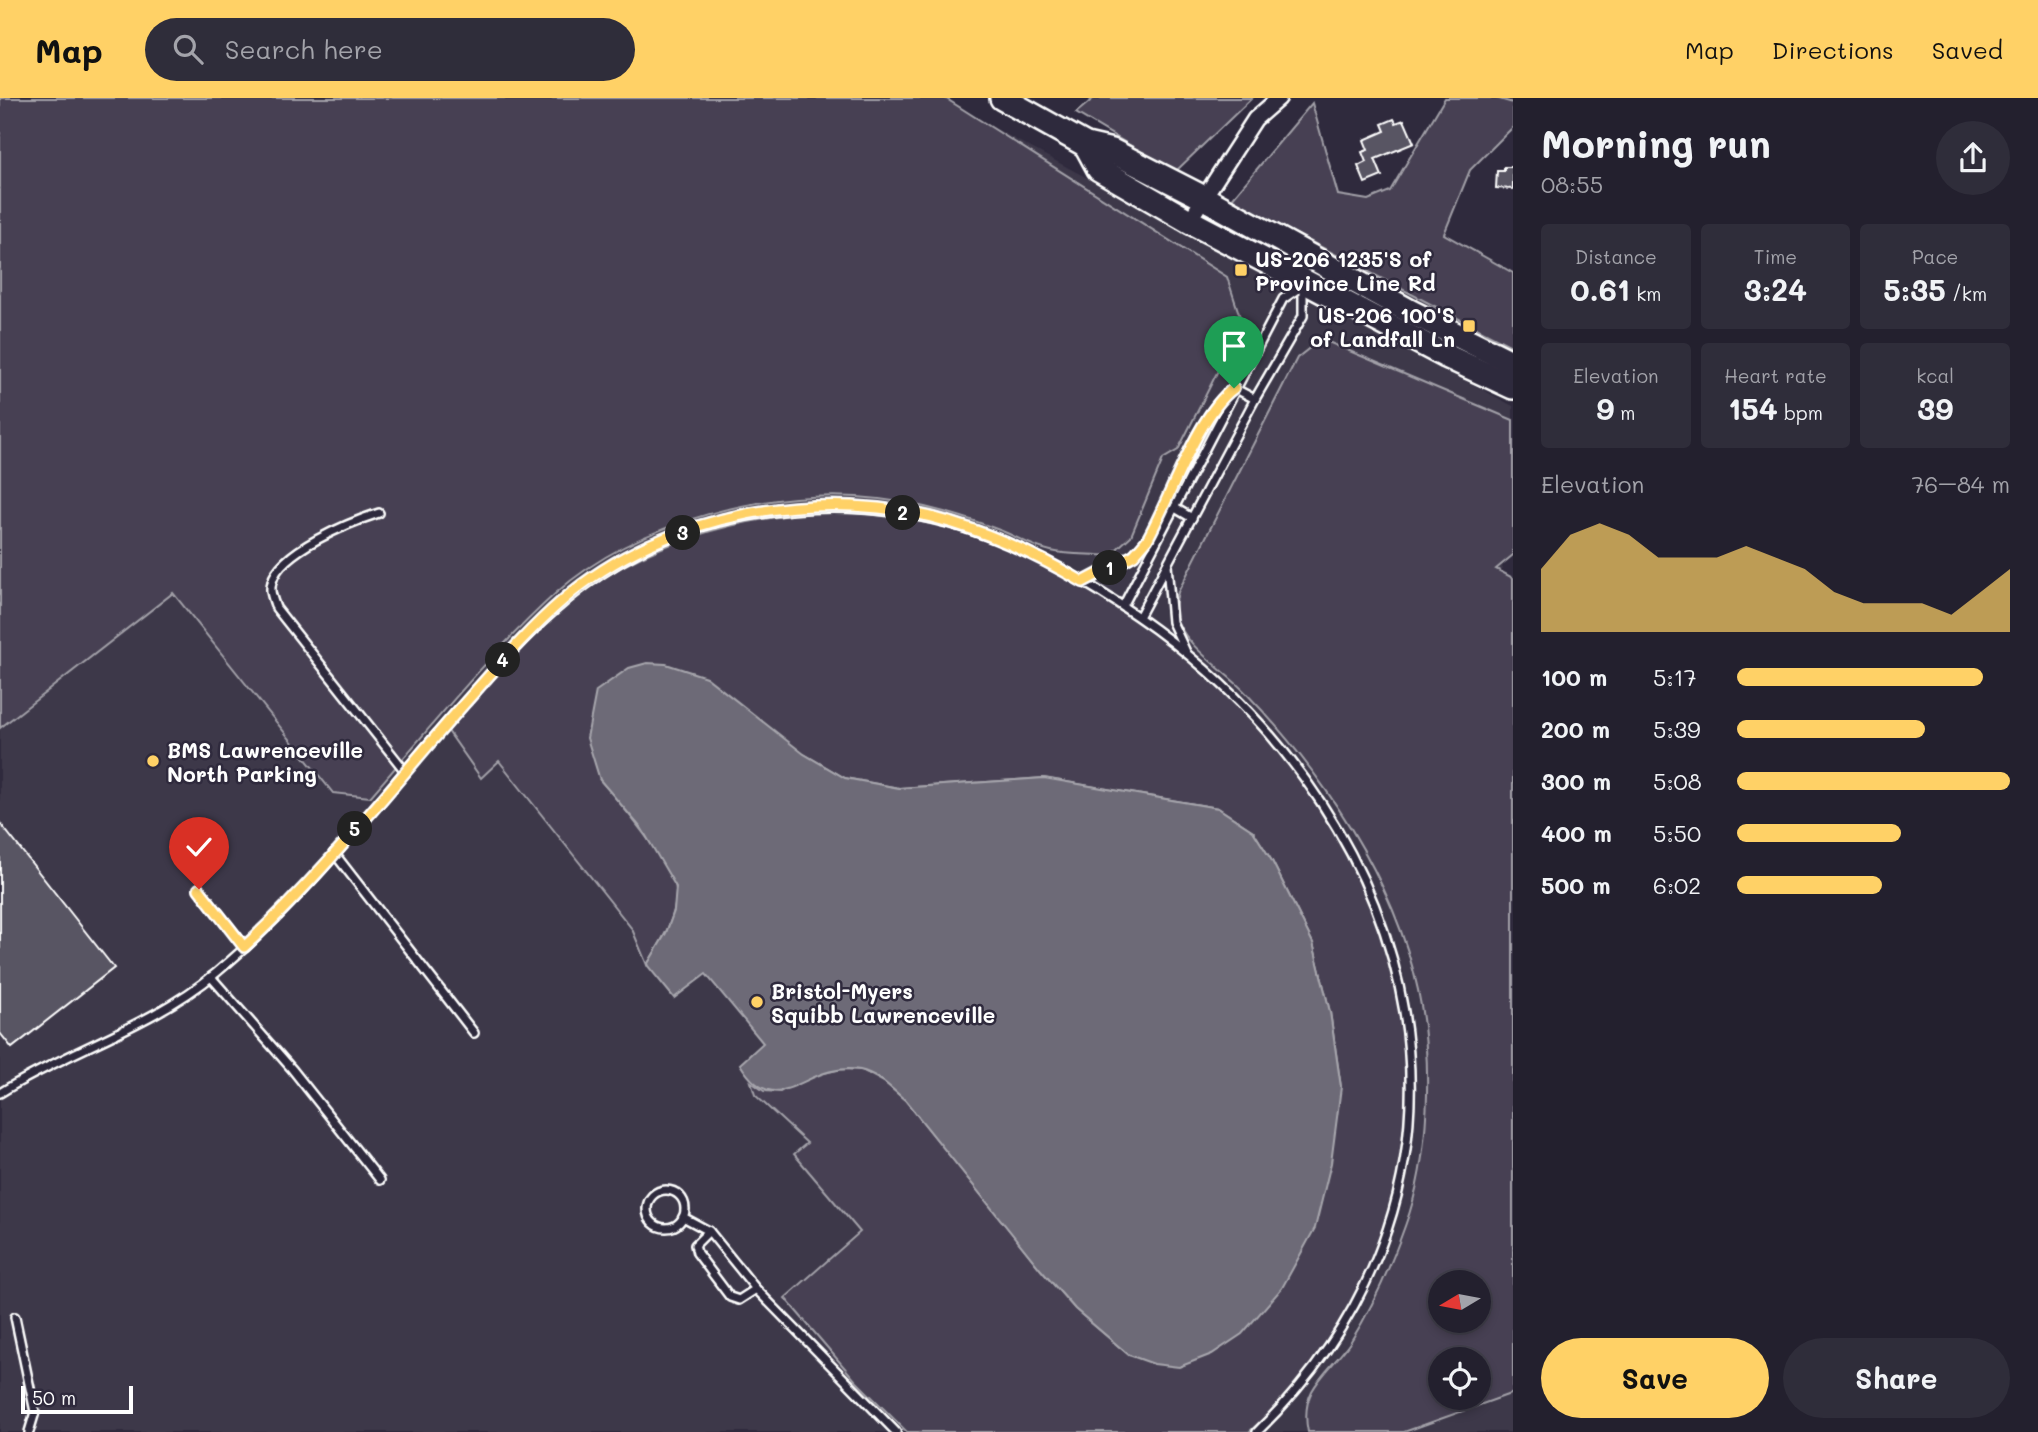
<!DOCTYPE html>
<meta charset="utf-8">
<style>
:root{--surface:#23202e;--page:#2f2d3a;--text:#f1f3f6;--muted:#a3a3aa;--line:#403e4a;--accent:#ffd166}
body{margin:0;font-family:Mali,sans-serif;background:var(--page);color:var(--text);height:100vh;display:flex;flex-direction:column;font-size:26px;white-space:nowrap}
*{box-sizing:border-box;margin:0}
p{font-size:23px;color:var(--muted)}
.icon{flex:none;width:38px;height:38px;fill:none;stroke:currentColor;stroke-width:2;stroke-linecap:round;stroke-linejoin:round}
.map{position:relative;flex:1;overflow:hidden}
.sheet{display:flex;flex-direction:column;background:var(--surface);width:525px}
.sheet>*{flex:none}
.needle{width:46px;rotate:260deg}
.buttons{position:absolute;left:1428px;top:1172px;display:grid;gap:14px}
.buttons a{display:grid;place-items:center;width:63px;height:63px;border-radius:50%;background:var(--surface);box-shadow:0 4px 10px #0003,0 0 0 2px var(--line);font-size:35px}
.scale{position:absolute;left:21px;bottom:18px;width:112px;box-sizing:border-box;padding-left:7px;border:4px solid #fff;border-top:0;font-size:19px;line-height:24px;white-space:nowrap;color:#fff;-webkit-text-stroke:5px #2f2a3d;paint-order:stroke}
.pin{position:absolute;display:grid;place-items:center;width:60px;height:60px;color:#fff;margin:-72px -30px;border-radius:50% 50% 50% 0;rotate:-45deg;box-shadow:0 0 7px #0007}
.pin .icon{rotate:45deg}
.km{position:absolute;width:35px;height:35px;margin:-18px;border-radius:50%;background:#222;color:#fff;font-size:19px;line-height:35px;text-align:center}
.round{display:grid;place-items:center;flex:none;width:74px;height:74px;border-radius:37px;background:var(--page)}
.summary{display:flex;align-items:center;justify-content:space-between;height:119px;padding:0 28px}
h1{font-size:38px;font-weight:700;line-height:52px}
.stats{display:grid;grid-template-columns:repeat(3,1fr);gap:10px;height:119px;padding:7px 28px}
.stats div{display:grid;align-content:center;border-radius:7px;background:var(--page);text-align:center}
.stats b{font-size:30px;font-weight:700}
.stats small{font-size:19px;font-weight:400}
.stats p{font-size:19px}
.chart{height:196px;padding:14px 28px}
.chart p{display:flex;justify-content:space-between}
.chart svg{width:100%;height:126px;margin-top:7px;fill:var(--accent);opacity:.7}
.button{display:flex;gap:14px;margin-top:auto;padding:14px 28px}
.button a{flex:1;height:80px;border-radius:42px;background:var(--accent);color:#111;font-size:28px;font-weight:700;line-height:80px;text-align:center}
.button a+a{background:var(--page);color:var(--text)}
ul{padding:0 28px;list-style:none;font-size:23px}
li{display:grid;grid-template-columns:112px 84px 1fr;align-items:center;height:52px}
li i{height:18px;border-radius:9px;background:var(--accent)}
header{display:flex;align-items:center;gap:42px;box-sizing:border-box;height:98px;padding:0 35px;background:var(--accent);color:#111}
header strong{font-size:33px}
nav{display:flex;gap:38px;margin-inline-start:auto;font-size:24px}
.search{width:490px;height:63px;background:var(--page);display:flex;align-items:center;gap:18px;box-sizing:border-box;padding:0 24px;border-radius:38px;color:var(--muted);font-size:26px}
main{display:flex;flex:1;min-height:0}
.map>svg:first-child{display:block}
.built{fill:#3c3749;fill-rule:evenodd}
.green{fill:#464152;stroke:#a2a0a8;stroke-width:2;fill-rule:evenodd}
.water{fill:#6d6a77;stroke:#a7a6ad;stroke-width:2}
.building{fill:#595564;stroke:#fff;stroke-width:2}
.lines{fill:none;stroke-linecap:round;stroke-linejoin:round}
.service-casing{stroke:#fff;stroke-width:12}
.minor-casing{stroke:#fff;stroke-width:19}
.trunk-casing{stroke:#fff;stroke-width:28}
.service{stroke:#2f2a3d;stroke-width:7}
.minor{stroke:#2f2a3d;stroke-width:14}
.trunk{stroke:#2f2a3d;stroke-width:23}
.route-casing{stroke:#fff;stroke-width:14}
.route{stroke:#ffd166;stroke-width:9}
.poi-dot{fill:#ffd166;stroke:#2f2a3d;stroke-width:2.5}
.labels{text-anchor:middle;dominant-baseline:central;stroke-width:5;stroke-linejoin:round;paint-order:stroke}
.poi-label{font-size:21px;font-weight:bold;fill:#fff;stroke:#2f2a3d;text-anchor:start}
</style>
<header>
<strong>Map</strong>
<div class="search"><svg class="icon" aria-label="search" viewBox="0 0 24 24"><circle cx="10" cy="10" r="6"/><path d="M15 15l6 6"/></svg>Search here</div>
<nav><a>Map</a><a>Directions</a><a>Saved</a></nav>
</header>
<main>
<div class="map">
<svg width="1513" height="1334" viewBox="0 0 1513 1334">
<rect width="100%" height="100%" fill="#2f2a3d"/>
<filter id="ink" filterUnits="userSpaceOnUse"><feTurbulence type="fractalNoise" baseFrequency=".0143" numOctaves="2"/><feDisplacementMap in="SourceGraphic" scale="14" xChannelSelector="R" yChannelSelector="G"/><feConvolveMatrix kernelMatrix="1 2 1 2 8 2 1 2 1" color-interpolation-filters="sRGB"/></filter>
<g filter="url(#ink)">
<!-- built -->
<path class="built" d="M0 0 983 24 1513 308V430L1487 526 1513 622V1334H0ZM1440 1185H1479V1223H1440ZM1440 1262H1479V1300H1440Z"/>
<!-- green -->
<g class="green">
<path d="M0 0H945L1227 179 1242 225 1178 352 1163 361 1131 438 1109 458C1090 456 1069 457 1051 453 1034 450 1017 439 1002 433 963 418 921 406 879 401 773 388 637 423 556 495 488 557 430 630 370 699L333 695 173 495 0 630Z"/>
<polygon points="1094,0 1252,0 1175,74 1076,15"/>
<polygon points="1445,0 1496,0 1513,5 1513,29 1470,72 1444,136 1513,175 1513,249 1231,102 1312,5 1338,97 1368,102 1390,93"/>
<path d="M1321 241 1513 322V457L1496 471 1513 480V1295L1404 1334H1308C1305 1320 1305 1307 1312 1293 1322 1275 1340 1260 1351 1243 1374 1207 1391 1167 1405 1128 1430 1061 1433 961 1418 892 1394 780 1322 674 1244 593 1224 572 1180 545 1175 515 1174 509 1177 500 1178 494L1297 260ZM1440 1185H1479V1223H1440ZM1440 1262H1479V1300H1440Z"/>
<path d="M831 413C871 416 912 420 952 431 1091 473 1234 579 1315 699 1327 717 1336 737 1346 756 1380 817 1406 880 1412 950 1421 1047 1391 1151 1340 1234 1319 1266 1278 1308 1249 1334H907L855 1282 785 1200 860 1134 794 1056 807 1045 755 997 751 984 764 993 780 994 804 980 841 971 862 972 884 984 905 1002 1041 1172 1075 1211 1129 1257 1341 989 1330 914 1313 845 1272 763 1253 733 1218 710 1043 680 899 690 845 680 804 656 600 682C617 701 675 770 676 792 677 820 661 844 647 867L632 831 499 663 481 680 448 633C486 590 523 541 568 505 644 444 735 420 831 413Z"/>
</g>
<!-- water -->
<path class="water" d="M647 565 666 566 706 579 804 656 845 680 899 690 1044 680 1218 710 1253 733 1272 763 1313 845 1330 914 1341 989 1331 1065 1315 1130 1282 1190 1242 1236 1212 1256 1179 1269 1154 1266 1129 1257 1075 1211 1041 1172 905 1002C892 991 877 975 860 972 804 962 778 1028 740 966L763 945 706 876 674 900 647 867 666 835 674 813 676 789 642 731 600 682 587 640 596 593 629 570Z"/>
<!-- building -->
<g class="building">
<polygon points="1394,21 1396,25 1404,22 1414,45 1375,61 1382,78 1365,85 1358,68 1366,64 1362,54 1368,52 1364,42 1385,33 1382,26"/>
<polygon points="1504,69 1513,69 1513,91 1496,90 1497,73 1504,73"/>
<polygon points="0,725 114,870 12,950 0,935"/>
</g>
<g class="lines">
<defs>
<g id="service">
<polyline points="1175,410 1192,420"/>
<path d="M379 415C351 424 279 453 272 484 269 493 273 501 276 510L405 673"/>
<polyline points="1167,467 1172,524 1186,554"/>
<path d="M1083 484C1100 476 1121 468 1135 455 1180 414 1184 327 1234 290L1255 301"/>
<polyline points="1123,508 1283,201 1302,188"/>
<polyline points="1139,519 1255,301 1303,218 1303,188"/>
<polyline points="334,755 474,935"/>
<polyline points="199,791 245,849"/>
<polyline points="211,879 292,971 380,1082"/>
<path d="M0 995C69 952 152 928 216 875 303 803 372 711 447 625 524 538 596 454 715 425 883 383 1018 431 1155 531 1427 731 1513 1084 1257 1334"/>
<circle cx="666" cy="1111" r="19"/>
<polyline points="683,1119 709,1133 756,1191 896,1334"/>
<polyline points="709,1133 695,1147 697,1155 730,1199 739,1202 756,1191"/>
<polyline points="15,1219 35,1314 29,1334"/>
</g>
<polyline id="minor" points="1189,123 1255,21 1279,0"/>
<g id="trunk">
<polyline points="1002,0 1086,47 1112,53 1204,100 1411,214 1513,265"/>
<polyline points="1086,47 1099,71 1189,123 1446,258 1513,289"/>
</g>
</defs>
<!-- service casing -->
<use href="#service" class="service-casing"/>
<!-- minor casing -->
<use href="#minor" class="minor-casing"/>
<!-- trunk casing -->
<use href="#trunk" class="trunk-casing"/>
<!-- service -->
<use href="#service" class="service"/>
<!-- minor -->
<use href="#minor" class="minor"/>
<!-- trunk -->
<use href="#trunk" class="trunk"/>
</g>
</g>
<g class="lines" filter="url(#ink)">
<defs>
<path id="route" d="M199 791 244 849C324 775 392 688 464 606 496 570 527 533 563 502 665 413 826 386 953 425 999 439 1042 460 1083 484L1134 457 1147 442C1170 401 1198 316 1234 290"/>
</defs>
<!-- route casing -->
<use href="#route" class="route-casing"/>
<!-- route -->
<use href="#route" class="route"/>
</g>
<!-- markers -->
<g class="poi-dot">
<rect x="1234" y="165" width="14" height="14" rx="3.5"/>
<rect x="1462" y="221" width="14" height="14" rx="3.5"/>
<circle cx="153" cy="663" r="7"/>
<circle cx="757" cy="904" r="7"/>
</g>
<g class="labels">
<!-- poi labels -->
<g class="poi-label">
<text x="1255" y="160">US-206 1235'S of<tspan x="1255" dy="24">Province Line Rd</tspan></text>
<text x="1455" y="216" text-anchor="end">US-206 100'S<tspan x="1455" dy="24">of Landfall Ln</tspan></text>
<text x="167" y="651">BMS Lawrenceville<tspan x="167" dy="24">North Parking</tspan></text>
<text x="771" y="892">Bristol-Myers<tspan x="771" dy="24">Squibb Lawrenceville</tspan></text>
</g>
</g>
</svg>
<div class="buttons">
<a><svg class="needle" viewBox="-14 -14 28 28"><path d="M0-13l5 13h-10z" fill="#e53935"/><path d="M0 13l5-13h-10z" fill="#a3a3aa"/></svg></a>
<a><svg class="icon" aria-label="locate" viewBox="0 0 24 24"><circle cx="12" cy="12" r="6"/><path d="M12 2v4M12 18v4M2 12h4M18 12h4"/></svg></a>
</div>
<div class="scale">50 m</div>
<div class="pin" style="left:1234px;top:290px;background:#1e9e55"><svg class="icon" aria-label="arrive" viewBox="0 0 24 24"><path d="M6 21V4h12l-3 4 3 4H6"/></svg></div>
<div class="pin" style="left:199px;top:791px;background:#d93025"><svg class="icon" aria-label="check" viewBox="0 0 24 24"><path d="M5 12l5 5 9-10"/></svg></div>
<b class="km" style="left:1110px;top:470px">1</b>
<b class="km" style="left:903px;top:415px">2</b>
<b class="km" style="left:683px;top:435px">3</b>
<b class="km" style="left:503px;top:562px">4</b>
<b class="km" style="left:355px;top:731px">5</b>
</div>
<section class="sheet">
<div class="summary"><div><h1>Morning run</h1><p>08:55</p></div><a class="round"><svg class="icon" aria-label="share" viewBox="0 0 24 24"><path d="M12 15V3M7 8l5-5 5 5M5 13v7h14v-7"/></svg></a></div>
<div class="stats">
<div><p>Distance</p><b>0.61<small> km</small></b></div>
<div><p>Time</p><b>3:24</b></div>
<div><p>Pace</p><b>5:35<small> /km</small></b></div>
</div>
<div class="stats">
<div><p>Elevation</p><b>9<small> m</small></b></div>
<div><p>Heart rate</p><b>154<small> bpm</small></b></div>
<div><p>kcal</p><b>39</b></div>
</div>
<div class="chart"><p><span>Elevation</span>76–84 m</p>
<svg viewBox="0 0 160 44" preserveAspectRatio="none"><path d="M0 44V22L10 10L20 6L30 10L40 18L50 18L60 18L70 14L80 18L90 22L100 30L110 34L120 34L130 34L140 38L150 30L160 22V44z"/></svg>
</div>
<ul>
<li><b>100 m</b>5:17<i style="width:90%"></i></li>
<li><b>200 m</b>5:39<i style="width:69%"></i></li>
<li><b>300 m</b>5:08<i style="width:100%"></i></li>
<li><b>400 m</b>5:50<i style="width:60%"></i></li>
<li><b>500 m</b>6:02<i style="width:53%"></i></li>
</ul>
<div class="button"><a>Save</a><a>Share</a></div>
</section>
</main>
